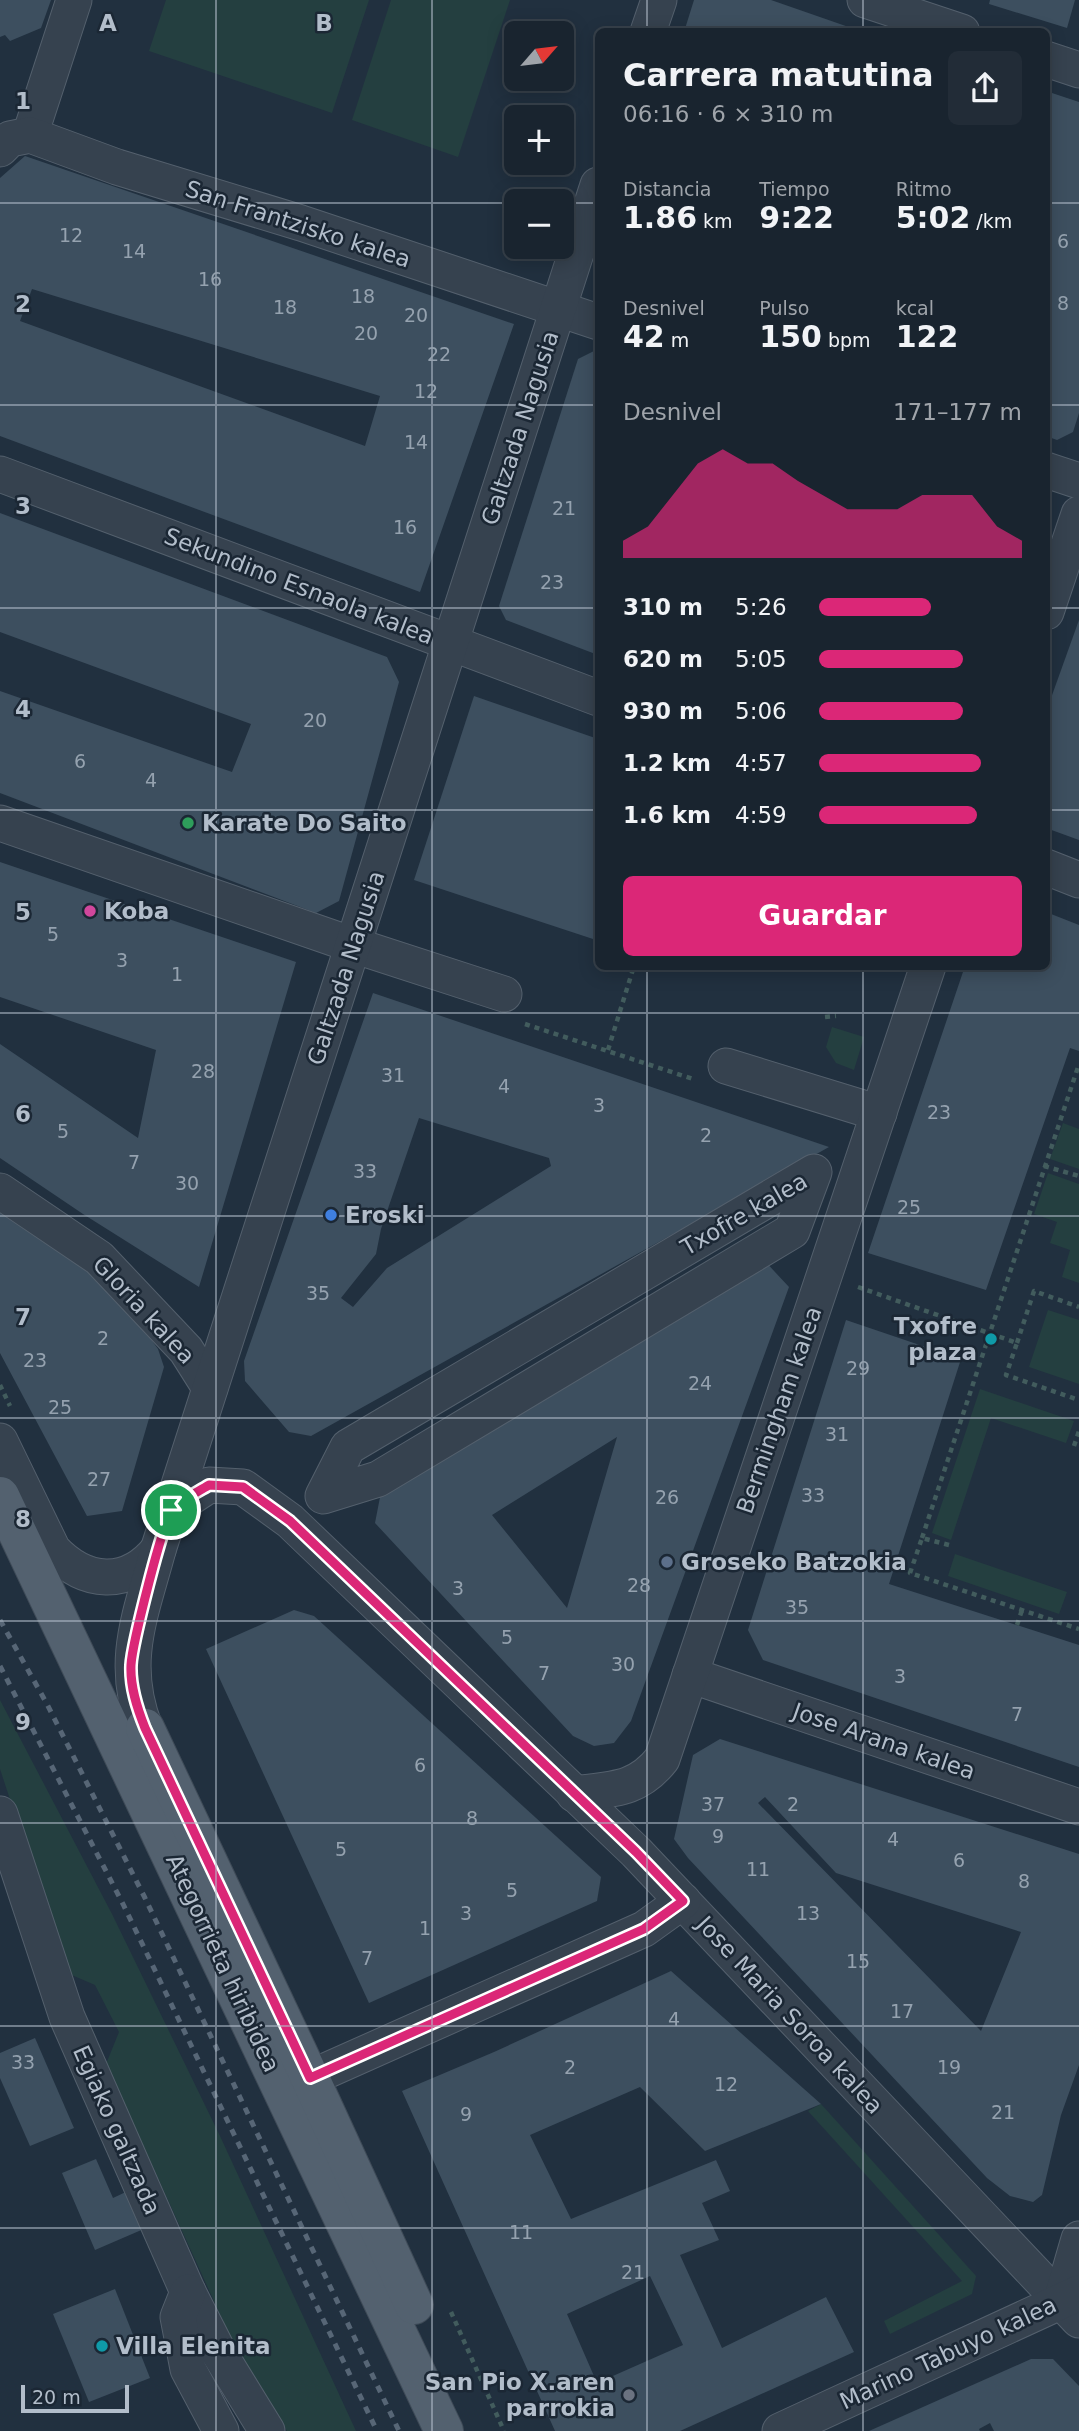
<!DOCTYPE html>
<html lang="es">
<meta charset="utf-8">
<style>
:root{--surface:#19242f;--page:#222c37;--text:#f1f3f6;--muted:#9fa4aa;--line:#37414b;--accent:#db2777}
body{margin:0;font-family:"DejaVu Sans",sans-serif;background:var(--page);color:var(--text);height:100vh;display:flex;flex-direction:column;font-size:26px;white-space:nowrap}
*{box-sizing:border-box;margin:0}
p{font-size:23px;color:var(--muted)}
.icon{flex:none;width:38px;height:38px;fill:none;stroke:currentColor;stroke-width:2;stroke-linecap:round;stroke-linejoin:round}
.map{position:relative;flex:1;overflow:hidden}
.sheet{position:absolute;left:595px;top:28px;width:455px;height:942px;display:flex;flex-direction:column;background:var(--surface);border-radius:10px;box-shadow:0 4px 18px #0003,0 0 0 2px var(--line)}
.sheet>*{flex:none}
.needle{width:46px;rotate:62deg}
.controls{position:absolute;left:504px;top:21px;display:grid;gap:14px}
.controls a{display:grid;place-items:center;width:70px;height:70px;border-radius:10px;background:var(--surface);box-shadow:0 4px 18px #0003,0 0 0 2px var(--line);font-size:35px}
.scale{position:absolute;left:21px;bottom:18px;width:108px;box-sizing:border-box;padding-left:7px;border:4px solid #b2bdca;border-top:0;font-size:19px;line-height:24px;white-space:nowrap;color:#b2bdca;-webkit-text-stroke:5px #1b2734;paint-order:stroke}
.pin{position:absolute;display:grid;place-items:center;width:60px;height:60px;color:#fff;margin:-30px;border:4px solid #fff;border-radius:50%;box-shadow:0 2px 7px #0007}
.round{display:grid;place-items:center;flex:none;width:74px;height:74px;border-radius:10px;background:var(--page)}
.overview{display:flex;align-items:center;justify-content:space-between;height:119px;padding:0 28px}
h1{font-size:32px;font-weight:600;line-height:52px}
.figures{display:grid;grid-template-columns:repeat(3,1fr);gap:10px;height:119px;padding:7px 28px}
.figures div{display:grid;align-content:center}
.figures b{font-size:30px;font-weight:600}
.figures small{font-size:19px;font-weight:400}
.figures p{font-size:19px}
.chart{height:196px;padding:14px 28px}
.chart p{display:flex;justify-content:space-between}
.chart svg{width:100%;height:126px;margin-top:7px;fill:var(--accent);opacity:.7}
.cta{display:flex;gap:14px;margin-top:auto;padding:14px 28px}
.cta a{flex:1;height:80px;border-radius:10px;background:var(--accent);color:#fff;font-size:28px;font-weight:600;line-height:80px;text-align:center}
ul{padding:0 28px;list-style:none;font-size:23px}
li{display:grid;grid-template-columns:112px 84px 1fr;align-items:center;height:52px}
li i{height:18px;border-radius:9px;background:var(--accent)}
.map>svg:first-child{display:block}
.green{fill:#243f40}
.building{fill:#3d4f5f;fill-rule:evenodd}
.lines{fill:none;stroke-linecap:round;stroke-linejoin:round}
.minor-casing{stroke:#54606d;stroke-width:37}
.major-casing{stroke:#3f4b58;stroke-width:40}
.path{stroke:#425c5d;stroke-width:4.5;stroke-dasharray:5 5;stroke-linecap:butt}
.minor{stroke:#36424f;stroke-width:35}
.major{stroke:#53616f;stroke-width:38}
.rail{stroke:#576676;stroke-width:5;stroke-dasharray:7 7;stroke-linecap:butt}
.route-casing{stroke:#fff;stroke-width:14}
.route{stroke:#db2777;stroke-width:9}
.grid{fill:none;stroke:#b2bdca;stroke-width:2;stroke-opacity:0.55}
.leisure-dot{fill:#2e9e5b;stroke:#1b2734;stroke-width:2.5}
.hotel-dot{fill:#d1479c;stroke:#1b2734;stroke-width:2.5}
.shop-dot{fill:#3f7fe0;stroke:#1b2734;stroke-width:2.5}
.culture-dot{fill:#0f9aa8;stroke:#1b2734;stroke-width:2.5}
.service-dot{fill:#5c6f8a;stroke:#1b2734;stroke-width:2.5}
.worship-dot{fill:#6b7280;stroke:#1b2734;stroke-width:2.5}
.labels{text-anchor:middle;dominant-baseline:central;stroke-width:5;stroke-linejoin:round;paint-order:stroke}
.number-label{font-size:19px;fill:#95a2af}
.street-label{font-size:23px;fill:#b2bdca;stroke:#1b2734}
.poi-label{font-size:23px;font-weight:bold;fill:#b2bdca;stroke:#1b2734;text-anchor:start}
.grid-label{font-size:23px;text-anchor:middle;font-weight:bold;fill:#b2bdca;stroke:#1b2734;stroke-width:5;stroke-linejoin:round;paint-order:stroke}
</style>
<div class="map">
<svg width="1079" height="2431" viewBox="0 0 1079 2431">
<rect width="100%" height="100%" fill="#21303f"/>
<!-- green -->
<g class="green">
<polygon points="166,0 369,0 332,113 149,51"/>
<polygon points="391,0 510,0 458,157 352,120"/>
<polygon points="832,1027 864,1037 854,1070 836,1063 826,1047"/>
<polygon points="1063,1123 1079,1129 1079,1169 1050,1159"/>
<polygon points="1048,1173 1079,1184 1079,1283 1062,1277 1070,1250 1050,1243 1057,1222 1034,1214"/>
<polygon points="1048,1310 1079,1320 1079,1384 1029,1367"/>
<polygon points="980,1389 1074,1421 1066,1443 991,1418 951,1540 932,1533"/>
<polygon points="955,1554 1067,1592 1059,1614 948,1576"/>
<polygon points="0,1700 112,1914 220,2136 356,2431 287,2431 234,2345 106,2064 119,2032 95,1985 67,1973 0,1769"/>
<polygon points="821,2104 976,2276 972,2294 890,2334 884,2321 962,2281 808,2111"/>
</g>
<!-- building -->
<g class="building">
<polygon points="0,0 51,0 41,28 10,41 5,35 0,37"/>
<polygon points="694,0 771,0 863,32 684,32"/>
<polygon points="990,0 1075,0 1067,28 989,4"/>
<polygon points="1046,91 1079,102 1079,413 1073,432 1057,440 1046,436"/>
<path d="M25 156 514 324 420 592 0 436V178ZM32 289 380 396 365 446 20 321Z"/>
<polygon points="594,351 598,352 598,655 506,620 499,606 578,359"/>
<polygon points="0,513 387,657 399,682 339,901 316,913 0,793 0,691 232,772 251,724 0,632"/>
<polygon points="1079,620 1079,840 1046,828 1046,712"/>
<polygon points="474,696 598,739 598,922 593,939 414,880"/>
<polygon points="0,862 296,962 199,1287 83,1214 0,1158 0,1044 138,1138 156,1050 0,997"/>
<polygon points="1046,912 1079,925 1079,1051 1070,1048 986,1290 868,1253 965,966 1046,966"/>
<path d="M373 993 829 1147 311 1436 289 1432 245 1381 244 1361ZM419 1118 549 1158 551 1166 387 1268 353 1307 341 1298 376 1254 381 1229Z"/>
<polygon points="0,1205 75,1254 143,1328 158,1349 164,1367 122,1511 87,1516 0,1353"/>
<path d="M761 1257 789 1287 631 1721 614 1743 594 1746 573 1736 375 1523 381 1492ZM617 1437 567 1608 492 1515Z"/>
<polygon points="846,1320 961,1359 889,1584 1079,1645 1079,1767 763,1660 748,1630"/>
<polygon points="294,1610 314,1616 601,1877 597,1901 369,2003 206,1649"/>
<path d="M720 1739 1079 1854V2065L1061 2115 1042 2195 1033 2202 1010 2196 987 2178 688 1858 674 1839 693 1755ZM765 1797 836 1873 1021 1932 981 2031 758 1803Z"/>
<path d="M671 1971 821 2104 705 2151 640 2087 530 2135 571 2219 716 2160 730 2191 702 2203 719 2240 680 2255 722 2348 826 2297 854 2352 680 2431H555L402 2091 494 2052ZM650 2276 683 2345 597 2383 567 2314Z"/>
<polygon points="35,2038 74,2128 30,2146 0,2078 0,2053"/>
<polygon points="96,2159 113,2198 130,2190 146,2228 95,2250 62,2173"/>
<polygon points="115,2289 150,2378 89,2402 53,2314"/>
<polygon points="1031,2359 1053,2359 1079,2386 1079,2431 994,2431 990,2423 979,2429 980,2431 869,2431"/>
</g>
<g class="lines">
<defs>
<g id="minor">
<polyline points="865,0 962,32"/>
<polyline points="648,32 659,0"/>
<polyline points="1046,59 1079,70"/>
<polyline points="30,135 74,0"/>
<polyline points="0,149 10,139 30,135 117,167 301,223 598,322"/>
<polyline points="1046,470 1079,481"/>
<polyline points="0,474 598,698"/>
<polyline points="1046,612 1079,514"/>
<polyline points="0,823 353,945 504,994"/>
<polyline points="1046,867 1079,880"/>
<polyline points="726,1066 879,1113"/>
<polygon points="814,1172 792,1231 378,1479 323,1496 348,1447"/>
<polyline points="0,1191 99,1258 186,1350 210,1388"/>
<path d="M0 1441 53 1550C85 1584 127 1588 158 1550"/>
<polyline points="171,1510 209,1485 243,1487 290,1521 636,1852 1079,2320"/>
<polyline points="690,1675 1079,1807"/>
<path d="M145 1728C119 1662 141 1614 158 1550L598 185"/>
<path d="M574 1794C611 1789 637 1791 662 1759L928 966"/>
<polyline points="0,1814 67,2017 188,2292 219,2353 267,2431"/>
<polyline points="310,2078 644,1929 683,1901"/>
<polyline points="188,2292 178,2317 188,2369 221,2431"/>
<polyline points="1061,2301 1079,2239"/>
<polyline points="780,2431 1079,2293"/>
</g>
<g id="major">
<polyline points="0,1496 444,2431"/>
<polyline points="145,1728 310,2078 414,2305"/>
</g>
</defs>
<!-- minor casing -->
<use href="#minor" class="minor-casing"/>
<!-- major casing -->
<use href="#major" class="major-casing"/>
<!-- path -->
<g class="path">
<polyline points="825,1017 836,1016"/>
<polyline points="525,1024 693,1079"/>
<polyline points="608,1050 634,966"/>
<polyline points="1044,1166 1079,1176"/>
<polyline points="858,1287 1017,1343 1006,1375 1079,1400"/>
<polyline points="1017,1343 1034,1291 1079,1307"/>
<polyline points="0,1385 10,1406"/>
<polyline points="1074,1446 1079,1431"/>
<polyline points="922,1538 1079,1064"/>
<polyline points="949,1545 922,1538 910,1573 1079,1629"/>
<polyline points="1017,1625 1022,1610"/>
<polyline points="451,2312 504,2431"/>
</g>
<!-- minor -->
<use href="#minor" class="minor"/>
<!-- major -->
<use href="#major" class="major"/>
<!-- rail -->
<g class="rail">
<polyline points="0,1620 47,1704 145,1898 399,2431"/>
<polyline points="0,1666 123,1904 377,2431"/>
</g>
</g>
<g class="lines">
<defs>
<path id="route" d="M209 1485 243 1487 290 1521 636 1852 683 1901 644 1929 310 2078 145 1728C137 1708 130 1687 131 1665 132 1646 163 1519 173 1509 182 1499 198 1492 209 1485Z"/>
</defs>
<!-- route casing -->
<use href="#route" class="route-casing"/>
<!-- route -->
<use href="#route" class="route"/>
</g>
<!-- grid -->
<path class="grid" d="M216 0V2431M432 0V2431M647 0V32M863 0V32M0 203H516M562 203H598M1046 203H1079M0 405H598M1046 405H1079M0 608H598M1046 608H1079M0 810H598M1046 810H1079M647 966V2431M863 966V2431M0 1013H1079M0 1216H1079M0 1418H1079M0 1621H1079M0 1823H1079M0 2026H1079M0 2228H1079"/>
<!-- markers -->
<circle class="leisure-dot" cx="188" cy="823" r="7"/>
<circle class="hotel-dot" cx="90" cy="911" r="7"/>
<circle class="shop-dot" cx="331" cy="1215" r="7"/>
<g class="culture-dot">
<circle cx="991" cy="1339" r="7"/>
<circle cx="102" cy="2346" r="7"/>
</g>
<circle class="service-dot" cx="667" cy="1562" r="7"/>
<circle class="worship-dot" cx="629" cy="2395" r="7"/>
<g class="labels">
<!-- number labels -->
<g class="number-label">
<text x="71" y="235">12</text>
<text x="1063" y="241">6</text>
<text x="134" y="251">14</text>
<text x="210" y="279">16</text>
<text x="363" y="296">18</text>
<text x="1063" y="303">8</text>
<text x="285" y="307">18</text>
<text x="416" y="315">20</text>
<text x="366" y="333">20</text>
<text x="439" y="354">22</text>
<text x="426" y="391">12</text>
<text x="416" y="442">14</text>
<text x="564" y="508">21</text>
<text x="405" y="527">16</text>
<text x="552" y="582">23</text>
<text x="315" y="720">20</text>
<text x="80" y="761">6</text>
<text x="151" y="780">4</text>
<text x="53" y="934">5</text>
<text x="122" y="960">3</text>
<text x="177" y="974">1</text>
<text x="203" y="1071">28</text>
<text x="393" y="1075">31</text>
<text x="504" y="1086">4</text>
<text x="599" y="1105">3</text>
<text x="939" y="1112">23</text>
<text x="63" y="1131">5</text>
<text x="706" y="1135">2</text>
<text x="134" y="1162">7</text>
<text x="365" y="1171">33</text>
<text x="187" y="1183">30</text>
<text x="909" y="1207">25</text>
<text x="318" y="1293">35</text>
<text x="103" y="1338">2</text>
<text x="35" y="1360">23</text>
<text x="858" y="1368">29</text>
<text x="700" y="1383">24</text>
<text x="60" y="1407">25</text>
<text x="837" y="1434">31</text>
<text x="99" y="1479">27</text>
<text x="813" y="1495">33</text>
<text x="667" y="1497">26</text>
<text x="639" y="1585">28</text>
<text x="458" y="1588">3</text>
<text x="797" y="1607">35</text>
<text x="507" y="1637">5</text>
<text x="623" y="1664">30</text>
<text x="544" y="1673">7</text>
<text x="900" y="1676">3</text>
<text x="1017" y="1714">7</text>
<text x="420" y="1765">6</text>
<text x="713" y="1804">37</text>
<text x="793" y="1804">2</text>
<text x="472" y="1818">8</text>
<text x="718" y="1836">9</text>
<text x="893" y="1839">4</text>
<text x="341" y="1849">5</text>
<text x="959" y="1860">6</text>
<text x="758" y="1869">11</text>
<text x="1024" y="1881">8</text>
<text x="512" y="1890">5</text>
<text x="466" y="1913">3</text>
<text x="808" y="1913">13</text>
<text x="425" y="1928">1</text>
<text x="367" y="1958">7</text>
<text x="858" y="1961">15</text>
<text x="902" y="2011">17</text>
<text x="674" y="2019">4</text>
<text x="23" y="2062">33</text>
<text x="570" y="2067">2</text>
<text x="949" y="2067">19</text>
<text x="726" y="2084">12</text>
<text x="1003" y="2112">21</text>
<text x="466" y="2114">9</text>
<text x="521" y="2232">11</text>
<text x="633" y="2272">21</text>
</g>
<!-- street labels -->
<g class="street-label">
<text transform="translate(298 224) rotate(18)">San Frantzisko kalea</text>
<text transform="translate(520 428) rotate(-72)">Galtzada Nagusia</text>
<text transform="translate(299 586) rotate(21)">Sekundino Esnaola kalea</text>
<text transform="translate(346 968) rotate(-72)">Galtzada Nagusia</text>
<text transform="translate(744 1214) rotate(-30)">Txofre kalea</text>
<text transform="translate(144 1310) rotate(47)">Gloria kalea</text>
<text transform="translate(779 1410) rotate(-71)">Bermingham kalea</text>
<text transform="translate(884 1741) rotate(19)">Jose Arana kalea</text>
<text transform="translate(223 1963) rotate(65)">Ategorrieta hiribidea</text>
<text transform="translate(790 2015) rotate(47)">Jose Maria Soroa kalea</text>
<text transform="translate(117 2130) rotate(66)">Egiako galtzada</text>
<text transform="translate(948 2353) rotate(-25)">Marino Tabuyo kalea</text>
</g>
<!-- poi labels -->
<g class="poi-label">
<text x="202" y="823">Karate Do Saito</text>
<text x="104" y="911">Koba</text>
<text x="345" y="1215">Eroski</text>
<text x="977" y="1326" text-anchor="end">Txofre<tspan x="977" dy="26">plaza</tspan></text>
<text x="681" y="1562">Groseko Batzokia</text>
<text x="116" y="2346">Villa Elenita</text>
<text x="615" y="2382" text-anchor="end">San Pio X.aren<tspan x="615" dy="26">parrokia</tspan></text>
</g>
</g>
<g class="grid-label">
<text x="108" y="31">A</text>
<text x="324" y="31">B</text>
<text x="23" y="109">1</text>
<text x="23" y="312">2</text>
<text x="23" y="514">3</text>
<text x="23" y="717">4</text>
<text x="23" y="920">5</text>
<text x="23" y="1122">6</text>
<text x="23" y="1325">7</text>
<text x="23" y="1527">8</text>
<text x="23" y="1730">9</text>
</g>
</svg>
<div class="controls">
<a><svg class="needle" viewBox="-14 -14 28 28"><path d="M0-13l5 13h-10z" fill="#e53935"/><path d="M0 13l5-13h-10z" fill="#9fa4aa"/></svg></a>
<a>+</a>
<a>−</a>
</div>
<div class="scale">20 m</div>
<div class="pin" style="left:171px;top:1510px;background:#1e9e55"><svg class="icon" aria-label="arrive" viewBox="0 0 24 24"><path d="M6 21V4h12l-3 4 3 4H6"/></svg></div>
<section class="sheet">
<div class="overview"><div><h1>Carrera matutina</h1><p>06:16 · 6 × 310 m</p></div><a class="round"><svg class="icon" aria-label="share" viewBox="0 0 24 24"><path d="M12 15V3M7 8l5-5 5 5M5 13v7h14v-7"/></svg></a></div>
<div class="figures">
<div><p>Distancia</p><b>1.86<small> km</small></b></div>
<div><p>Tiempo</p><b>9:22</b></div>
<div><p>Ritmo</p><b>5:02<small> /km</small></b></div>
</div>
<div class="figures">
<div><p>Desnivel</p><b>42<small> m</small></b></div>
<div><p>Pulso</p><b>150<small> bpm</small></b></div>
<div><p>kcal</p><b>122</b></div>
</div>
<div class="chart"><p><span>Desnivel</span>171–177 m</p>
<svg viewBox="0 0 160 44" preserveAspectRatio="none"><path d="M0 44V38L10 33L20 22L30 11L40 6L50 11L60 11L70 17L80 22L90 27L100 27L110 27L120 22L130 22L140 22L150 33L160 38V44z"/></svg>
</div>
<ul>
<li><b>310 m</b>5:26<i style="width:55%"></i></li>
<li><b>620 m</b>5:05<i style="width:71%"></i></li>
<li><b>930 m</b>5:06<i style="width:71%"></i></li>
<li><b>1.2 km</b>4:57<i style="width:80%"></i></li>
<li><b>1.6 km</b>4:59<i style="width:78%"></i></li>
</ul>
<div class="cta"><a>Guardar</a></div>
</section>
</div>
